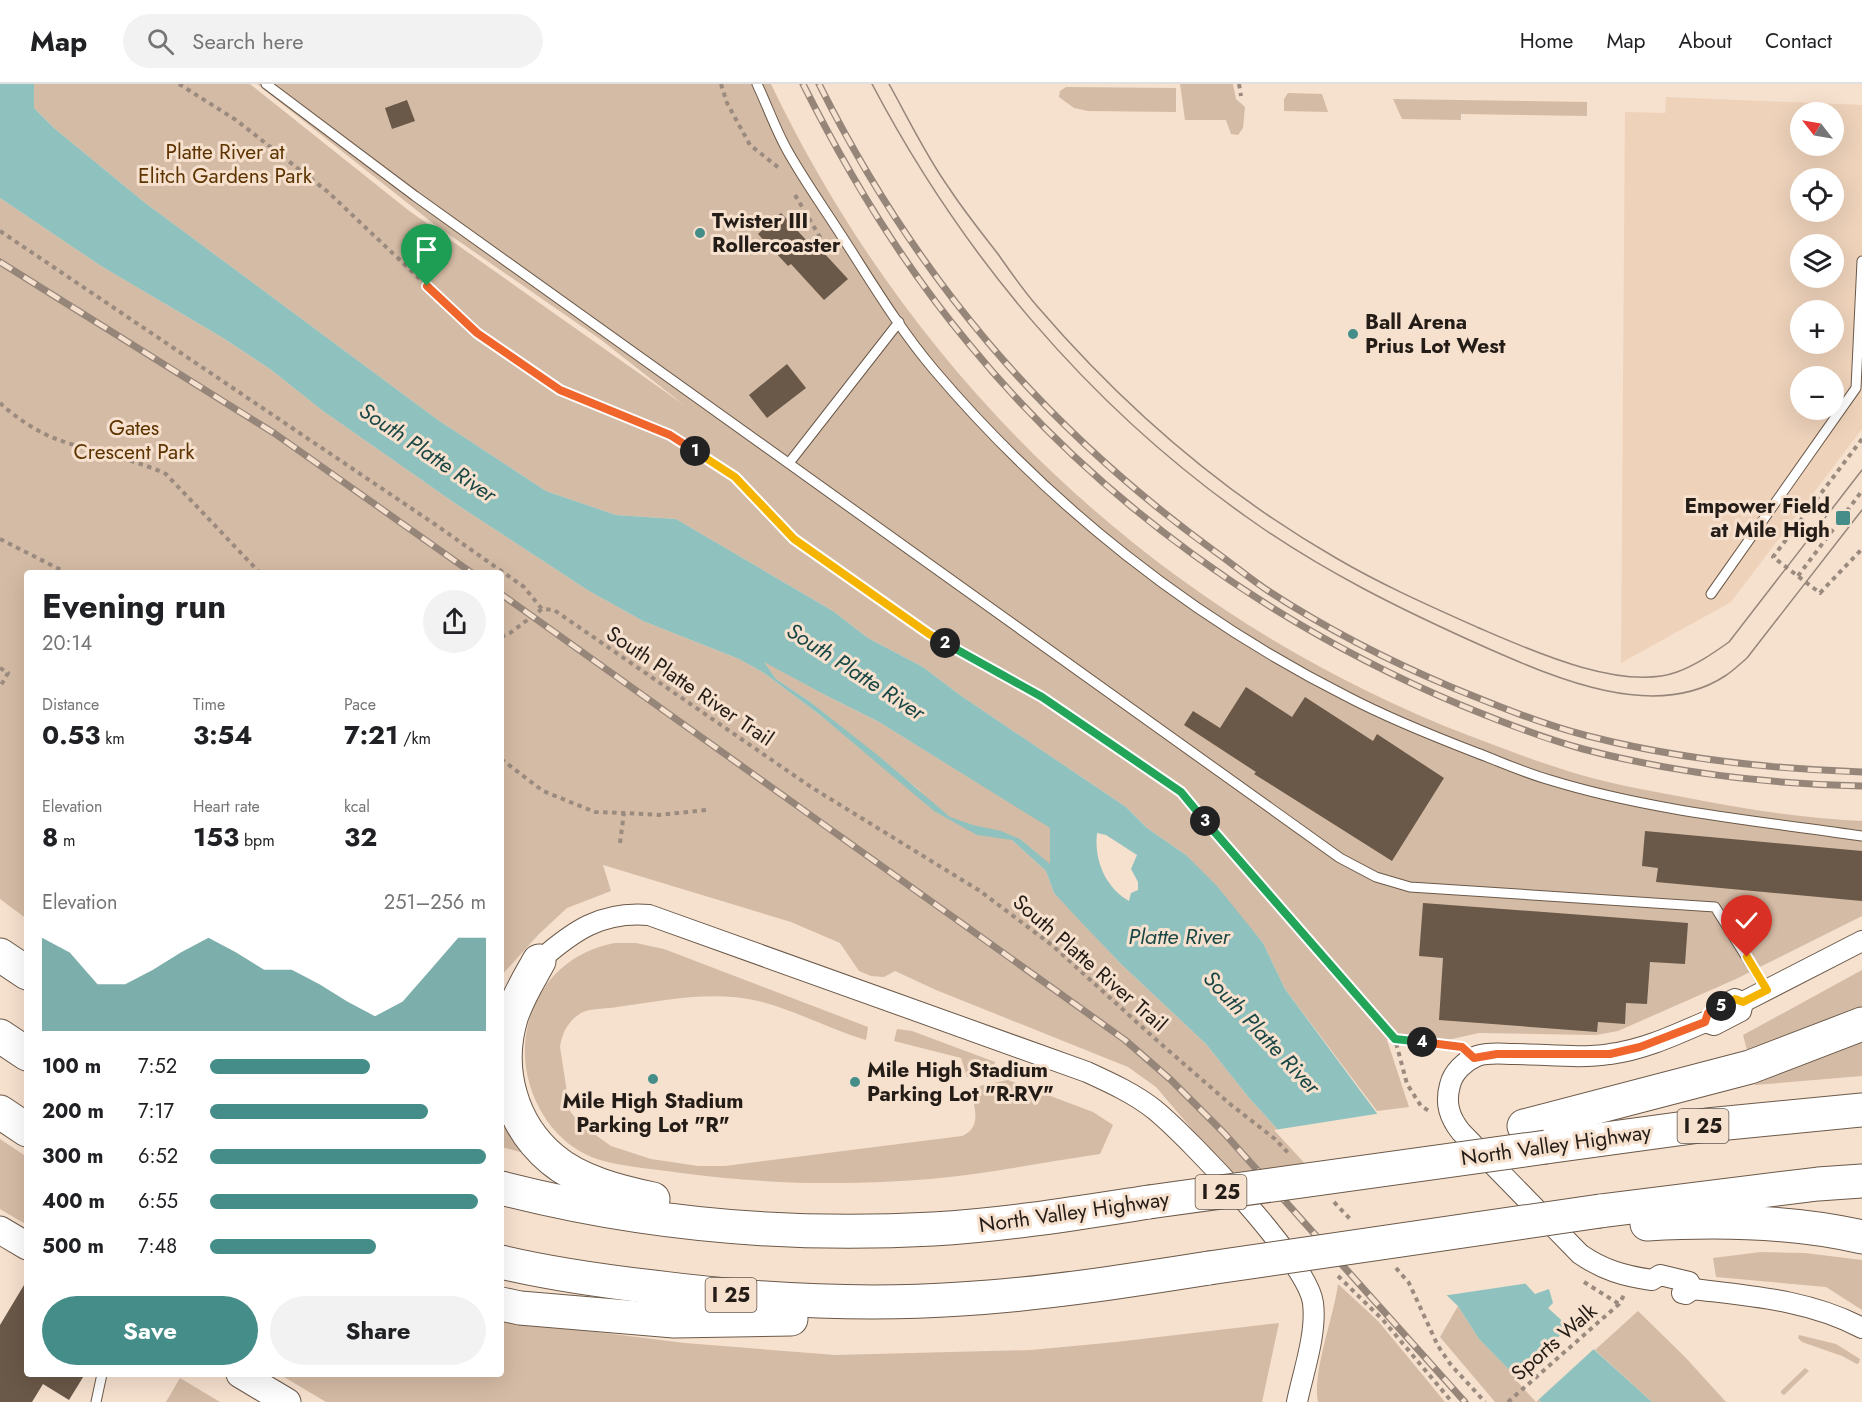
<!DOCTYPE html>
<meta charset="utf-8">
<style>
:root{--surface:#fff;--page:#f2f2f2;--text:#202124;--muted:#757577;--line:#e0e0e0;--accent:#458d89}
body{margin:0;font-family:Jost,sans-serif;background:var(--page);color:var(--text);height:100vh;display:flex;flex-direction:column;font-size:22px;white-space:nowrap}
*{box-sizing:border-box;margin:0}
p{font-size:20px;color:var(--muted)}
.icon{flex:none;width:33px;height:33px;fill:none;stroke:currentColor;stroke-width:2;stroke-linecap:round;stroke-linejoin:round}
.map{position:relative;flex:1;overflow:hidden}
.side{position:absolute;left:24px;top:486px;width:480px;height:807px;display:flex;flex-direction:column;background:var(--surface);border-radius:6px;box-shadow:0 6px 24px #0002}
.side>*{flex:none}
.needle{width:39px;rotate:301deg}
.tools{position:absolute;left:1790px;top:18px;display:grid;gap:12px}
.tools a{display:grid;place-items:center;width:54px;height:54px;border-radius:50%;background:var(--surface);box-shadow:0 6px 24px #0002;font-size:30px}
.pin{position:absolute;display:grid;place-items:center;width:51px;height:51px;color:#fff;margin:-62px -26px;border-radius:50% 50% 50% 0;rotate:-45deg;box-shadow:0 0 6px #0007}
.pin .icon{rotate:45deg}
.km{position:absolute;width:30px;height:30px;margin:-15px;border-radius:50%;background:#222;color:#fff;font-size:16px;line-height:30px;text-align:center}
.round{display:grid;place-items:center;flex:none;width:63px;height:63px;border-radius:32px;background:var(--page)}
.overview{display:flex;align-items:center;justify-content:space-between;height:102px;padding:0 18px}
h1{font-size:33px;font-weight:700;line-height:45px}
.stats{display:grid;grid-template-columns:repeat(3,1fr);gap:9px;height:102px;padding:6px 18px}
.stats div{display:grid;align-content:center}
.stats b{font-size:26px;font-weight:700}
.stats small{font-size:16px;font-weight:400}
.stats p{font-size:16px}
.chart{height:168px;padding:12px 18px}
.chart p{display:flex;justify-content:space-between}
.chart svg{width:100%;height:108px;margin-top:6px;fill:var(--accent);opacity:.7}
.action{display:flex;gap:12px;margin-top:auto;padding:12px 18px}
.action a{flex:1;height:69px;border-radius:36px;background:var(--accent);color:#fff;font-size:24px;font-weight:700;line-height:69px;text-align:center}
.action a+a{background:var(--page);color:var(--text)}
ul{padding:0 18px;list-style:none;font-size:20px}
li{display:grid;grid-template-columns:96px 72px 1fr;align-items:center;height:45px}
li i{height:15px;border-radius:8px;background:var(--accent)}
header{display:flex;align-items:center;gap:36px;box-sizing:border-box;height:84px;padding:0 30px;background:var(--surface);border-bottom:2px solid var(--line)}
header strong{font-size:28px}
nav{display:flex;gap:33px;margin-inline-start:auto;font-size:21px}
.search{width:420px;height:54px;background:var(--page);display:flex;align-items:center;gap:15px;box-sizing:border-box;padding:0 21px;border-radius:33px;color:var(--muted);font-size:22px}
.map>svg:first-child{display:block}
.built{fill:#eed2ba;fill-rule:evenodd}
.green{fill:#d4bba5}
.water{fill:#8fc2bf;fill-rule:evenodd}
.pier{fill:#f6e0ce}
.building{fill:#6a5848}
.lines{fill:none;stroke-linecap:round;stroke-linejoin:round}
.lane-casing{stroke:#6b5949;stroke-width:11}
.street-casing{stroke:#6b5949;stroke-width:22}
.secondary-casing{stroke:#6b5949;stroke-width:29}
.highway-casing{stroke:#6b5949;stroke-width:35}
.path{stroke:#9b8b7f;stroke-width:4;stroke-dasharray:4.5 4.5;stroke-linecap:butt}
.lane{stroke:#fff;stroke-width:9}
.street{stroke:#fff;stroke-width:20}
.secondary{stroke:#fff;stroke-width:27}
.highway{stroke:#fff;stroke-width:33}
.tram{stroke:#96867a;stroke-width:1.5}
.rail-casing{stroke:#96867a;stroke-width:7}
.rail{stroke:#f6e0ce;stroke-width:4.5;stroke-dasharray:14;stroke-linecap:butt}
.highway-bridge-casing{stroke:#6b5949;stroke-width:35;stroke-linecap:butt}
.highway-bridge{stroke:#fff;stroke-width:33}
.split-1-casing{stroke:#fff;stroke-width:12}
.split-2-casing{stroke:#fff;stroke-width:12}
.split-3-casing{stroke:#fff;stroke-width:12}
.split-4-casing{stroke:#fff;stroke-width:12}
.split-5-casing{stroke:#fff;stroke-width:12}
.split-6-casing{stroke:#fff;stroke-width:12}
.split-1{stroke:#f0652b;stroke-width:8}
.split-2{stroke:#f5b400;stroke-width:8}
.split-3{stroke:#22a559;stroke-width:8}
.split-4{stroke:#22a559;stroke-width:8}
.split-5{stroke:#f0652b;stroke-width:8}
.split-6{stroke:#f5b400;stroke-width:8}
.poi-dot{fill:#458d89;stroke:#f6e0ce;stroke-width:2}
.labels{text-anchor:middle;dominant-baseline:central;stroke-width:6;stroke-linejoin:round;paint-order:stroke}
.shield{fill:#f6e0ce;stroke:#63574d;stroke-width:1.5}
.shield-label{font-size:20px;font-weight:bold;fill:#241c16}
.park-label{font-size:21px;fill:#5d3300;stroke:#f6e0ce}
.poi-label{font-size:21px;font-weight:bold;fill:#241c16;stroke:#f6e0ce;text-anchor:start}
.street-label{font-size:21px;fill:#241c16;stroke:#f6e0ce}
.water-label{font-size:22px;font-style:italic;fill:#194745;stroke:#f6e0ce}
</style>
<header>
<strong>Map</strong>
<div class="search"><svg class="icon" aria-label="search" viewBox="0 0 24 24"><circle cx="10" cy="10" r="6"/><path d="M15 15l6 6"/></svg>Search here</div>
<nav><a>Home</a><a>Map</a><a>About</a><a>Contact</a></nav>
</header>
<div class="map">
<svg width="1862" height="1318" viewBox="0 0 1862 1318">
<rect width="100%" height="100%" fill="#f6e0ce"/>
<!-- built -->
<path class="built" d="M1666 13 1862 21V345L1731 518 1621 579 1625 28 1665 29ZM1800 28H1833V62H1800ZM1800 94H1833V128H1800ZM1800 160H1833V194H1800ZM1800 226H1833V260H1800ZM1800 292H1833V326H1800Z"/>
<!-- green -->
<g class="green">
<path d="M34 0H250L408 126 684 321 600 255 434 140 257 0H771C914 299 1160 533 1470 652 1515 669 1561 687 1608 698 1633 704 1658 708 1683 713 1743 725 1801 734 1862 737V832L1736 895 1618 947 1596 951 1479 949 1443 957 1387 956 1409 1023 1377 1027 1285 905 1263 859 1186 771 1147 744 1126 723 960 611 923 583 868 554 833 527 676 435 616 431 546 407 438 336 144 118 54 44 34 24Z"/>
<polygon points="1180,0 1233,0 1236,15 1245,23 1243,44 1238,51 1231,50 1226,36 1185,36"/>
<polygon points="1066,3 1176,4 1176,28 1088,27 1074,24 1059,13 1060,7"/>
<polygon points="1288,9 1322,10 1328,28 1284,27 1284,15"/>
<polygon points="1393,15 1587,18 1587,32 1461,30 1461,36 1402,35"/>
<polygon points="0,114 101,182 223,254 270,285 323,327 456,420 589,507 643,537 739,575 764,589 820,631 886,685 924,710 809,617 776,595 763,577 827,612 879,638 1051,744 1050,781 1020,755 1012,756 1046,787 1054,809 1121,880 1206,960 1250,1015 1323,1095 1243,1105 1156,1003 1128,983 936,906 895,887 884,893 871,892 859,887 840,859 791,838 603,781 611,807 567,824 539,850 501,892 501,489 27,489 27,835 0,815"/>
<path d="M615 859H636L664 865 868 943 866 956C829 945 795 926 758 917 711 906 663 917 617 923 606 925 589 924 581 929 568 937 562 949 560 963L570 1027 580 1040 611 1062 651 1075 698 1082H725L962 1052C983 1043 974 1022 970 1004L1008 996 1093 1028 1113 1041 1100 1070C1044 1078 987 1090 930 1095 847 1102 763 1100 681 1089 654 1085 626 1083 600 1076 577 1069 556 1052 544 1032 501 964 533 874 615 859Z"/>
<polygon points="1862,886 1862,926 1747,966 1743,951"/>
<polygon points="897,945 912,947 995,978 991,988 967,993 961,974 894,957"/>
<polygon points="1862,955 1862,992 1755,1001 1754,993"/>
<polygon points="501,1003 539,1073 501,1063"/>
<polygon points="0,1055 27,1073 27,1141 0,1125"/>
<polygon points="1761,1168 1805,1169 1862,1176 1862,1226 1826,1203 1716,1193 1713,1174"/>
<path d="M1338 1200 1378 1237 1445 1318H1318C1312 1288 1334 1232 1338 1200Z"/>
<polygon points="1458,1222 1479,1255 1541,1318 1495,1318 1440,1253"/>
<polygon points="1638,1227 1685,1273 1726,1318 1652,1318 1595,1266"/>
<polygon points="501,1236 685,1259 835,1271 1031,1266 1116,1258 1279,1239 1262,1318 326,1318 279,1290 501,1290"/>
<polygon points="1799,1251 1836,1260 1860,1275 1859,1279 1857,1280 1842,1272 1802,1258 1798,1254"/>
<polygon points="1805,1284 1809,1287 1784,1311 1781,1309 1781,1307"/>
<polygon points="180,1294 220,1318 166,1318"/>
</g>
<!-- water -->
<path class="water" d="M0 0H34V24L54 44 144 118 438 336 546 407 616 431 676 435 833 527 868 554 923 583 960 611 1126 723 1147 744 1186 771 1217 802 1263 859 1285 905 1407 1070 1535 1210 1549 1205 1553 1219 1548 1224 1652 1318H1541L1479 1255 1458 1222 1323 1095 1250 1015 1206 960 1121 880 1079 836 1054 809 1046 787 1012 756 977 751 934 727 820 631 764 589 739 575 643 537 589 507 456 420 323 327 270 285 223 254 101 182 0 114ZM764 578 827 612 879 638 1050 744V780L1020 755 1001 747 973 741 950 733 880 673 809 617 776 595ZM1097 749 1106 751 1137 771 1131 785 1138 798V806L1131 809 1129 817C1105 803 1094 776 1097 749Z"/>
<!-- pier -->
<g class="pier">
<polygon points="1382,1029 1409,1068 1529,1199 1442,1212 1321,1097 1274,1046"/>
<polygon points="1571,1241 1596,1263 1536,1318 1514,1294"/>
</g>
<!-- building -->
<g class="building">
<polygon points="407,16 415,37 392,45 385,24"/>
<polygon points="781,129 808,158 811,155 848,195 824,216 791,180 788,182 758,150"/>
<polygon points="787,280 806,304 767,334 749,311"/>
<polygon points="1246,603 1292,633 1305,613 1373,657 1377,650 1444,694 1392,777 1254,690 1256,688 1184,641 1193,627 1220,644"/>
<polygon points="1645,747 1862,767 1862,817 1656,798 1658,784 1642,782"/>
<polygon points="1423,819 1688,839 1685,880 1650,878 1647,920 1626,919 1625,940 1598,938 1597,948 1439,936 1443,874 1419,872"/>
<polygon points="27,1196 27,1290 85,1290 69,1316 43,1300 32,1318 0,1318 0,1241"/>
</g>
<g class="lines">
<defs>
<g id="lane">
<polyline points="266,0 415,112 1340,774 1376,793 1410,803 1715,823 1767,906"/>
<path d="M757 0C767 21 775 44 786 64 803 95 824 124 843 154 872 199 900 246 935 287 1049 421 1191 534 1348 613 1390 635 1433 652 1477 669 1501 678 1525 689 1550 696 1651 727 1758 737 1862 752"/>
<polyline points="789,379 899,238"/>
<polyline points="1711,510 1856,304 1862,177"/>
<polyline points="96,1318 102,1290"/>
</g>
<g id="street">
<path d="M539 877C573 847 601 827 649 831L1087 988C1111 999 1135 1010 1155 1026 1190 1055 1308 1178 1313 1219 1317 1249 1303 1289 1297 1318"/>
<polyline points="1731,917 1735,915 1743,918 1862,857"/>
<path d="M1693 1205 1689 1198 1660 1191 1652 1196C1624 1192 1603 1186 1580 1170L1461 1048C1449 1033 1445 1019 1450 1001 1453 988 1465 977 1477 972 1489 968 1502 970 1514 970 1545 970 1579 975 1610 970 1643 966 1675 951 1705 938L1714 941 1741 927 1743 918"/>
<path d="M1682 1209 1686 1210 1693 1205C1750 1212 1810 1216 1862 1244"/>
</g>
<g id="secondary">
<polyline points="0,1146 27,1162"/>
<polyline points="240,1290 287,1318"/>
</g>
<g id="highway">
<polyline points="0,871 27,889"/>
<path d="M539 877C529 895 517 914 511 934 496 985 511 1041 552 1075 579 1098 620 1108 653 1115"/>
<polyline points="0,952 27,970"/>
<polyline points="0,1028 27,1046"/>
<polyline points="1524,1042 1750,983 1862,940"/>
<polyline points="1546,1063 1707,1041 1862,1026"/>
<path d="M501 1104C641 1140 788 1153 933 1145 1006 1141 1078 1129 1149 1118"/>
<polyline points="1600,1127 1818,1100 1862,1097"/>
<path d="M1647 1140C1716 1136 1794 1137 1862 1153"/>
<path d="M501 1178C551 1190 602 1197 653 1203 755 1216 859 1222 961 1215 1044 1210 1127 1197 1209 1184"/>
<polyline points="501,1220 520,1224 674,1237 791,1235"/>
</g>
</defs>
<!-- lane casing -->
<use href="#lane" class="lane-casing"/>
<!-- street casing -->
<use href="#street" class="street-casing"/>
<!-- secondary casing -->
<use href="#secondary" class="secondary-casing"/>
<!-- highway casing -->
<use href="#highway" class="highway-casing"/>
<!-- path -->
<g class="path">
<polyline points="179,0 236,36 328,108 477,249 560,306 670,351 735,393 794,455 929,550 1042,613 1181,708 1277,822 1395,955 1407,1000 1421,1022 1429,1027"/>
<polyline points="721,0 727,19 750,61 779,84"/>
<polyline points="1239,0 1241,12"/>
<polyline points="795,111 823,158 821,166"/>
<polyline points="0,147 436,441 524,503 542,525"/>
<path d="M0 319C16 334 39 349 59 356 94 369 132 374 166 390L260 489"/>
<polyline points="1862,355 1773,473 1820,509 1862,465"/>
<polyline points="0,455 67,489"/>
<polyline points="1798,492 1862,407"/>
<polyline points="501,553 510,549 542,525 554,526 811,703 980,807 1053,862 1153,953 1230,1020 1275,1055 1290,1071"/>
<polyline points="0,584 8,589 0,603"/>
<polyline points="501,675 543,707 595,728 624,729"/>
<polyline points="620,759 624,729 659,731 706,726"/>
<polyline points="1395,955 1454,962"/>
<polyline points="1334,1118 1352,1137"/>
<polyline points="1396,1184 1409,1199 1438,1262 1451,1281 1485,1318"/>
<polyline points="1338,1192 1383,1236 1452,1318"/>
<polyline points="1584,1198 1619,1220"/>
<polyline points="1508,1318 1619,1220 1624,1211"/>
</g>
<!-- lane -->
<use href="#lane" class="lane"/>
<!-- street -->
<use href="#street" class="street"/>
<!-- secondary -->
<use href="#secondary" class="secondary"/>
<!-- highway -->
<use href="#highway" class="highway"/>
<!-- tram -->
<g class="tram">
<path d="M872 0C962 171 1089 322 1248 434 1322 487 1404 527 1487 564 1555 594 1655 638 1725 592 1733 587 1740 580 1747 574L1862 426"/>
<path d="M889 0C908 34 926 72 949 104 964 127 981 148 998 170 1010 187 1023 206 1037 222 1122 321 1223 409 1336 474 1382 501 1430 522 1479 544 1530 566 1622 608 1677 588 1696 581 1712 570 1729 558L1862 386"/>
</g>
<defs>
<g id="rail">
<path d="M803 0C849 92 903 181 969 260 1099 419 1274 543 1463 622 1502 638 1542 654 1583 665 1674 689 1768 700 1862 702"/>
<path d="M819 0C915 192 1043 343 1217 469 1234 481 1251 496 1270 508 1327 545 1387 576 1451 603 1495 621 1541 640 1588 652 1678 675 1769 685 1862 688"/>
<polyline points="0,178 274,349 472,489"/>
<polyline points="501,510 1125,956 1171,996 1224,1049 1465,1318"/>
</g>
</defs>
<!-- rail casing -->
<use href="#rail" class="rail-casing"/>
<!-- rail -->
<use href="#rail" class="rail"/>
<defs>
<g id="highway-bridge">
<polyline points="1149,1118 1546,1063"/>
<polyline points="1209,1184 1600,1127"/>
</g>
</defs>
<!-- highway-bridge casing -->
<use href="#highway-bridge" class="highway-bridge-casing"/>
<!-- highway-bridge -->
<use href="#highway-bridge" class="highway-bridge"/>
</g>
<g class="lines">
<defs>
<polyline id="split-1" points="427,202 477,249 560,306 670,351 695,367"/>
<polyline id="split-2" points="695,367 735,393 794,455 929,550 945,559"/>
<polyline id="split-3" points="945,559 1042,613 1111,660 1181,708 1205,737"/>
<polyline id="split-4" points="1205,737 1395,955 1422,958"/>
<polyline id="split-5" points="1422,958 1462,963 1474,974 1497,970 1610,970 1640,963 1705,938 1708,929 1721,922"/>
<polyline id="split-6" points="1721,922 1735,915 1743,918 1767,906 1747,873"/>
</defs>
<!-- split-1 casing -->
<use href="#split-1" class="split-1-casing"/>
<!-- split-2 casing -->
<use href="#split-2" class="split-2-casing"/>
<!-- split-3 casing -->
<use href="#split-3" class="split-3-casing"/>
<!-- split-4 casing -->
<use href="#split-4" class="split-4-casing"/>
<!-- split-5 casing -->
<use href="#split-5" class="split-5-casing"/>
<!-- split-6 casing -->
<use href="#split-6" class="split-6-casing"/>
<!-- split-1 -->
<use href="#split-1" class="split-1"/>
<!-- split-2 -->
<use href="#split-2" class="split-2"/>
<!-- split-3 -->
<use href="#split-3" class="split-3"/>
<!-- split-4 -->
<use href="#split-4" class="split-4"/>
<!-- split-5 -->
<use href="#split-5" class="split-5"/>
<!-- split-6 -->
<use href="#split-6" class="split-6"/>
</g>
<!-- markers -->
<g class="poi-dot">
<circle cx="700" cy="149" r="6"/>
<circle cx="1353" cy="250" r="6"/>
<rect x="1835" y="426" width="16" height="16" rx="3"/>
<circle cx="653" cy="995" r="6"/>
<circle cx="855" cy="998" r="6"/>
</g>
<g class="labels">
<!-- shield labels -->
<g class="shield">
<rect x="1677.5" y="1025" width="51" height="34" rx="4.5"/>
<rect x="1195.5" y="1091" width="51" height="34" rx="4.5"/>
<rect x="705.5" y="1194" width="51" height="34" rx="4.5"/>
</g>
<g class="shield-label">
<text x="1703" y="1042">I 25</text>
<text x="1221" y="1108">I 25</text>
<text x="731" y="1211">I 25</text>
</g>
<!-- park labels -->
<g class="park-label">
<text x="225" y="68">Platte River at<tspan x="225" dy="24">Elitch Gardens Park</tspan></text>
<text x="134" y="344">Gates<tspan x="134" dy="24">Crescent Park</tspan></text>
</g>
<!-- poi labels -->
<g class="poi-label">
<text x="712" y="137">Twister III<tspan x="712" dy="24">Rollercoaster</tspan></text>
<text x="1365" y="238">Ball Arena<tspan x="1365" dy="24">Prius Lot West</tspan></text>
<text x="1830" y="422" text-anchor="end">Empower Field<tspan x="1830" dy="24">at Mile High</tspan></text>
<text x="867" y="986">Mile High Stadium<tspan x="867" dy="24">Parking Lot "R-RV"</tspan></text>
<text x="653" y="1017" text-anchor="middle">Mile High Stadium<tspan x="653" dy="24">Parking Lot "R"</tspan></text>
</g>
<!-- street labels -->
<g class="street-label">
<text transform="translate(690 602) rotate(34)">South Platte River Trail</text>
<text transform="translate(1090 879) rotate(41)">South Platte River Trail</text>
<text transform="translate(1556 1061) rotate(-8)">North Valley Highway</text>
<text transform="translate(1074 1128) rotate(-8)">North Valley Highway</text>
<text transform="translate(1554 1258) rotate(-41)">Sports Walk</text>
</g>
<!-- water labels -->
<g class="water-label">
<text transform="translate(428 368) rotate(34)">South Platte River</text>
<text transform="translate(856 587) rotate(33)">South Platte River</text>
<text x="1179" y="852">Platte River</text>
<text transform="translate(1262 948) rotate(47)">South Platte River</text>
</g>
</g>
</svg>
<div class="tools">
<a><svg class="needle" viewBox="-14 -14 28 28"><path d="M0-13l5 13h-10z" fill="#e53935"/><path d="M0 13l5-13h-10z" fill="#757577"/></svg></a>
<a><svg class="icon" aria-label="locate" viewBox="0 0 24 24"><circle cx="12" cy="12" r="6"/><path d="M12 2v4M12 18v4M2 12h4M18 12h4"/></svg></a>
<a><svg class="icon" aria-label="layers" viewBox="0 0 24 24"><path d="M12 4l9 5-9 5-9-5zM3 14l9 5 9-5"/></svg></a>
<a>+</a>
<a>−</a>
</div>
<div class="pin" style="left:427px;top:202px;background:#1e9e55"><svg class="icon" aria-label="arrive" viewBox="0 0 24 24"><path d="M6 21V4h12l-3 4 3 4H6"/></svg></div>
<div class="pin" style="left:1747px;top:873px;background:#d93025"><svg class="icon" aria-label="check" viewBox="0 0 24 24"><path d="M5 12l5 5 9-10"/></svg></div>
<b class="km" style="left:695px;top:367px">1</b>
<b class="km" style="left:945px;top:559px">2</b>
<b class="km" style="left:1205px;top:737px">3</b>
<b class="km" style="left:1422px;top:958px">4</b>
<b class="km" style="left:1721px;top:922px">5</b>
<section class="side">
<div class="overview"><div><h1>Evening run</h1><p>20:14</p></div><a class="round"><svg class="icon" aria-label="share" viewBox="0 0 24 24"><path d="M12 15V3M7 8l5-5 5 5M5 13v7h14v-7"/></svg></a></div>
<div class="stats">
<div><p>Distance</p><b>0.53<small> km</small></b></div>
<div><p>Time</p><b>3:54</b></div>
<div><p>Pace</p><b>7:21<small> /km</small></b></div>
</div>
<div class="stats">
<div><p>Elevation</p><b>8<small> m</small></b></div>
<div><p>Heart rate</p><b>153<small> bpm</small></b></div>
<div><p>kcal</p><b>32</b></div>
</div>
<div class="chart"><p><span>Elevation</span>251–256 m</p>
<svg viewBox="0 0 160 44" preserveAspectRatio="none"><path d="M0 44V6L10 12L20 25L30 25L40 19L50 12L60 6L70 12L80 19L90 19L100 25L110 32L120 38L130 32L140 19L150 6L160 6V44z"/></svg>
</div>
<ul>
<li><b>100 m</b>7:52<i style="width:58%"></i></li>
<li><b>200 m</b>7:17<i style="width:79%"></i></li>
<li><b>300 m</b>6:52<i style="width:100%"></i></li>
<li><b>400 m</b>6:55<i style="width:97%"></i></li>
<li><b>500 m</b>7:48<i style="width:60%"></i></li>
</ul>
<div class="action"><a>Save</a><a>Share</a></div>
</section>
</div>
